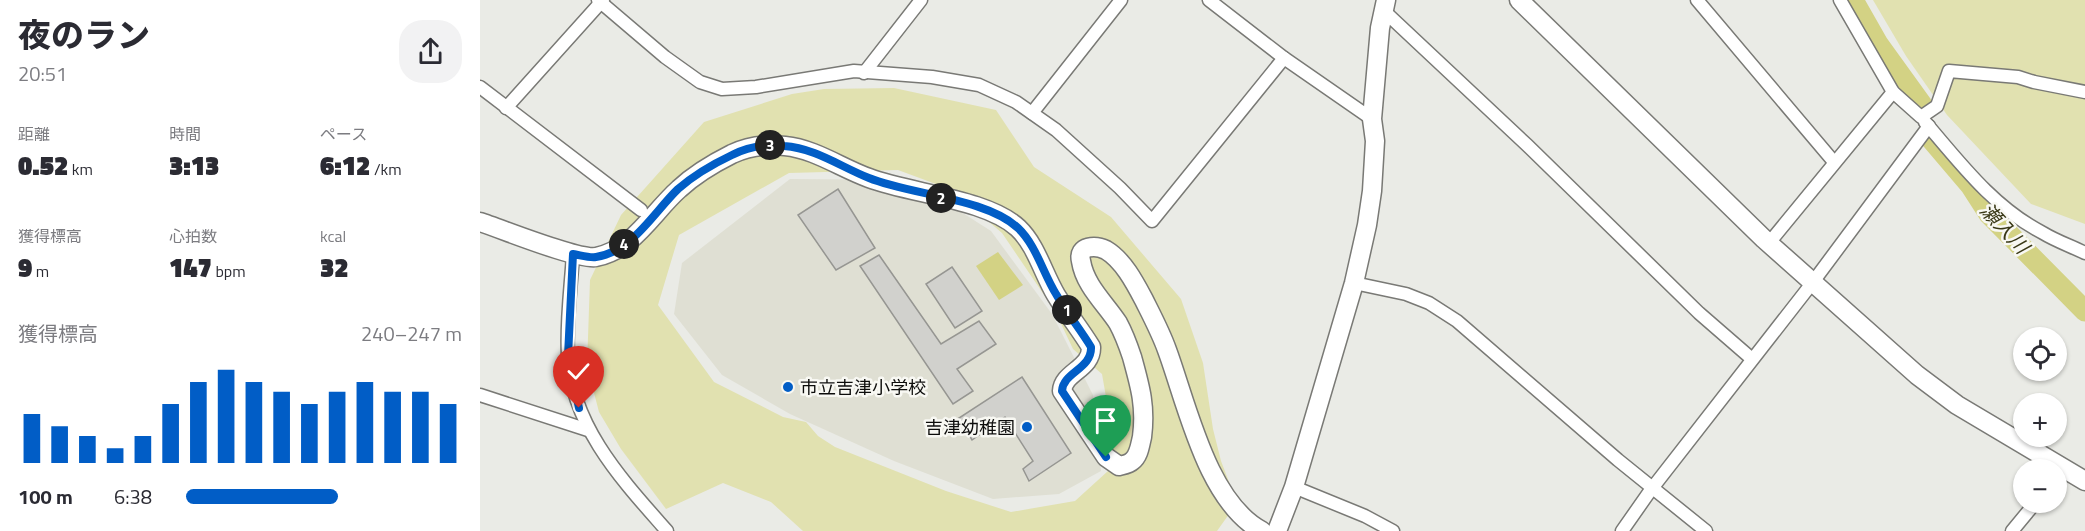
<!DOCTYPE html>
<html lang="ja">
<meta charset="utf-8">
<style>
:root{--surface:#fff;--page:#f2f2f3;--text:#2b2b33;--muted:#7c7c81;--accent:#015dc6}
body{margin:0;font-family:"Titillium Web","Noto Sans JP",sans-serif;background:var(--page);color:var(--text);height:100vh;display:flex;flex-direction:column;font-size:22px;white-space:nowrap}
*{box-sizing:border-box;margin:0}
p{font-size:20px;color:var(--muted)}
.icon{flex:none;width:33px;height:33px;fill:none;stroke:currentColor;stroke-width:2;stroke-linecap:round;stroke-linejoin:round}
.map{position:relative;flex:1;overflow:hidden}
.sheet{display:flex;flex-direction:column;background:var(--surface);width:480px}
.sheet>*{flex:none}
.fabs{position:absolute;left:1533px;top:327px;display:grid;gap:12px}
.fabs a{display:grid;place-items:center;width:54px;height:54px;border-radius:50%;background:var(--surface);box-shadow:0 2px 4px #0004;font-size:30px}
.pin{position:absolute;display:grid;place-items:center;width:51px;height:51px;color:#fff;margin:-62px -26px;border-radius:50% 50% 50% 0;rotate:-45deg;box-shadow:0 0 6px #0007}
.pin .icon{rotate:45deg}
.km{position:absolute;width:30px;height:30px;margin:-15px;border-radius:50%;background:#222;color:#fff;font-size:16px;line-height:30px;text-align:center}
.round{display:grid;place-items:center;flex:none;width:63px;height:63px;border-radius:24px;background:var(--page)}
.headline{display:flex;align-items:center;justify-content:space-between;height:102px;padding:0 18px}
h1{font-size:33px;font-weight:800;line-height:45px}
.metrics{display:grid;grid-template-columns:repeat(3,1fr);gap:9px;height:102px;padding:6px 18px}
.metrics div{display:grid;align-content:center}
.metrics b{font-size:26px;font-weight:800}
.metrics small{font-size:16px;font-weight:400}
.metrics p{font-size:16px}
.chart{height:168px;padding:12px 18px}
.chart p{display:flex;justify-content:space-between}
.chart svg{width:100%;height:108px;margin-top:6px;stroke:var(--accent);stroke-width:6}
ul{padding:0 18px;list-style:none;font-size:20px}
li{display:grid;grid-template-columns:96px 72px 1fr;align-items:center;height:45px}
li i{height:15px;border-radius:8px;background:var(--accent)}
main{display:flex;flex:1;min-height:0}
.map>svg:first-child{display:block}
.built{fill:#dfdfd3}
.green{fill:#e1e1b0;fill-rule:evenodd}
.water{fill:#d3d284}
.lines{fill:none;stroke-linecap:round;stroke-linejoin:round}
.river{stroke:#d3d284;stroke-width:21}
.building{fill:#d1d1cd;stroke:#969692;stroke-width:1.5}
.street-casing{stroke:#797975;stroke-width:15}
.secondary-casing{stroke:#797975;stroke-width:21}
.street{stroke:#fff;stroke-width:12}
.secondary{stroke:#fff;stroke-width:18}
.route-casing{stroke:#fff;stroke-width:12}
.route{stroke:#015dc6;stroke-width:8}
.poi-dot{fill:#015dc6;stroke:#f8f8f3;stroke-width:2}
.labels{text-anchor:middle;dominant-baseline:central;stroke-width:5;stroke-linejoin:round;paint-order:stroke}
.poi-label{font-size:18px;fill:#0c0c0b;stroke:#f8f8f3;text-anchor:start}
.water-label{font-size:20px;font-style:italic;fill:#393816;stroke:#f8f8f3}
</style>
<main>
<section class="sheet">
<div class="headline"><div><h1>夜のラン</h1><p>20:51</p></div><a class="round"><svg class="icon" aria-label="share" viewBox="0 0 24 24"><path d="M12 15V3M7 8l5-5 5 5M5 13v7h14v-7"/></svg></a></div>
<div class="metrics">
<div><p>距離</p><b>0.52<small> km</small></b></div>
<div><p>時間</p><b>3:13</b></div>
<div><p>ペース</p><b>6:12<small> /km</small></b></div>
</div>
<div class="metrics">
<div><p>獲得標高</p><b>9<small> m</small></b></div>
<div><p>心拍数</p><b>147<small> bpm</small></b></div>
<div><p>kcal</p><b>32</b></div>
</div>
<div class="chart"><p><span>獲得標高</span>240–247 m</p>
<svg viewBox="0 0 160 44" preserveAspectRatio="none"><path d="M5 44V24M15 44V29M25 44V33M35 44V38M45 44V33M55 44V20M65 44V11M75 44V6M85 44V11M95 44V15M105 44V20M115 44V15M125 44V11M135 44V15M145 44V15M155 44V20"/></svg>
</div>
<ul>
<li><b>100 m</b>6:38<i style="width:55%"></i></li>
</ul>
</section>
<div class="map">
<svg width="1605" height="531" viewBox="0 0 1605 531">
<rect width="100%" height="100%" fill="#eaebe6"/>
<!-- built -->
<polygon class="built" points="310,179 431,180 511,231 572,314 613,395 621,471 579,494 513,499 414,461 310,414 242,375 194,314 202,263"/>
<!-- green -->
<g class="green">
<polygon points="1393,0 1605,0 1605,224 1551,204 1467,115 1426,56"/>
<path d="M414 88 516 110 554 167 631 217 701 299 723 363 733 429 741 461 757 503 737 531H323L291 502 243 483 186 509 141 449 119 412 107 366 110 280 141 215 224 122 312 94 344 89ZM418 170 472 190 522 233 575 311 593 349 622 374 626 397 621 411 620 434 628 471 595 501 531 512 466 491 355 447 338 436 326 422 303 417 234 382 178 305 199 235 309 173Z"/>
</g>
<!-- water -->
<polygon class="water" points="518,252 543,285 519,300 496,266"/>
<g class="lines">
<!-- river -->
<g class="river">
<polyline points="1373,0 1398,44 1442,105"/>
<polyline points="1451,139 1491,186 1509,214 1605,311"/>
</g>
</g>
<!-- building -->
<g class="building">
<polygon points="358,189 395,248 356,270 318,215"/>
<polygon points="399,255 461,344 499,321 516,344 477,369 493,391 473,404 380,266"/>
<polygon points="472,267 502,311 475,328 446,284"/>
<polygon points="542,377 591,453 549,481 543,469 553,461 525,417 492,440 479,418"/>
</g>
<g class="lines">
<defs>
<g id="street">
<polyline points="118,0 185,57 220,82 242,89 276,87 374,71 452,77 499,85 536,102 576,130 640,188 672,221 804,58"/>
<polyline points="729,0 804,58 892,119"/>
<polyline points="1217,0 1354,162"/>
<polyline points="1360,0 1413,92 1441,117 1457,106 1469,71 1538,77 1554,82 1605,92"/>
<polyline points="903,10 1047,145 1219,313 1272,359"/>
<polyline points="384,73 441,0"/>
<polyline points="0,87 161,210"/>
<polyline points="26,108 123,0"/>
<polyline points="552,113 641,0"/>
<path d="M1445 122C1480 163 1514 208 1563 233 1576 241 1591 246 1605 253"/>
<polyline points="1289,243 1413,92"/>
<path d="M93 254C91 287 86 322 88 355 91 426 143 481 187 531"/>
<polyline points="874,283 926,294 949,303 977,321 1138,460 1226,531"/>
<polyline points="0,395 108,430"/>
<polyline points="814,487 885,516 913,531"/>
<polyline points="1142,531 1170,491 1333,282 1449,126"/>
<polyline points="1532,531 1556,502"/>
</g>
<g id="secondary">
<polyline points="1039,0 1284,239 1437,375 1477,405 1605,481"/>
<path d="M0 222C22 229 97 260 116 257 153 250 173 212 199 189 214 175 234 163 252 154 269 146 286 144 305 146 335 149 361 168 389 178 432 194 507 199 538 228 556 245 563 273 576 295 587 313 600 329 611 347 612 369 583 372 582 391L626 457 639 466C643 465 649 464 652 461 659 456 660 445 662 437 666 406 660 386 652 357 648 345 644 334 638 323 625 303 605 286 601 261 597 245 616 245 626 250 643 260 655 283 664 300 672 316 681 333 687 350 707 404 727 502 782 531"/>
<polyline points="797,531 814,487 874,283 887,225 892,191 895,141 892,119 900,28 906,0"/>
</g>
</defs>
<!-- street casing -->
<use href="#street" class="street-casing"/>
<!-- secondary casing -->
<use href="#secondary" class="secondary-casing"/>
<!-- street -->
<use href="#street" class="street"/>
<!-- secondary -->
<use href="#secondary" class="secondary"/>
</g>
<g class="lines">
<defs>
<path id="route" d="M99 408 88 356 93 254C100 255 109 258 116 257 152 252 174 212 198 189 214 175 233 164 252 155 269 146 286 144 304 146 335 148 361 167 389 178 431 195 506 198 538 228 556 245 563 273 576 294 587 313 600 329 611 347 612 369 583 372 582 391L626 457"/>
</defs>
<!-- route casing -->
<use href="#route" class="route-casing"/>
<!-- route -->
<use href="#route" class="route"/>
</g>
<!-- markers -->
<g class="poi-dot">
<circle cx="308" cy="387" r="6"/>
<circle cx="547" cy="427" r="6"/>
</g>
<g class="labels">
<!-- poi labels -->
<g class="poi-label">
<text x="320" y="387">市立吉津小学校</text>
<text x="535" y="427" text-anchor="end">吉津幼稚園</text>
</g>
<!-- water labels -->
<g class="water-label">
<text transform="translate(1525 228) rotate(47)">瀬入川</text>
</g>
</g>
</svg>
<div class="fabs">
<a><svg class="icon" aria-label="locate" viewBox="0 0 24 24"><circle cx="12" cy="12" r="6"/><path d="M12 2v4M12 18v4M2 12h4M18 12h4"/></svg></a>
<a>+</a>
<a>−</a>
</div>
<div class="pin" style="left:626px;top:457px;background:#1e9e55"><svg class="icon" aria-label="arrive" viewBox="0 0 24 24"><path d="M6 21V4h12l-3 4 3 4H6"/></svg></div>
<div class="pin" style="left:99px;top:408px;background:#d93025"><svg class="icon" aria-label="check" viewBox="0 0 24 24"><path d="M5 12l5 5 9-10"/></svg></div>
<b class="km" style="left:587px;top:310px">1</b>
<b class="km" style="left:461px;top:198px">2</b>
<b class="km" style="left:290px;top:145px">3</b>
<b class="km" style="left:144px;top:244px">4</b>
</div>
</main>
